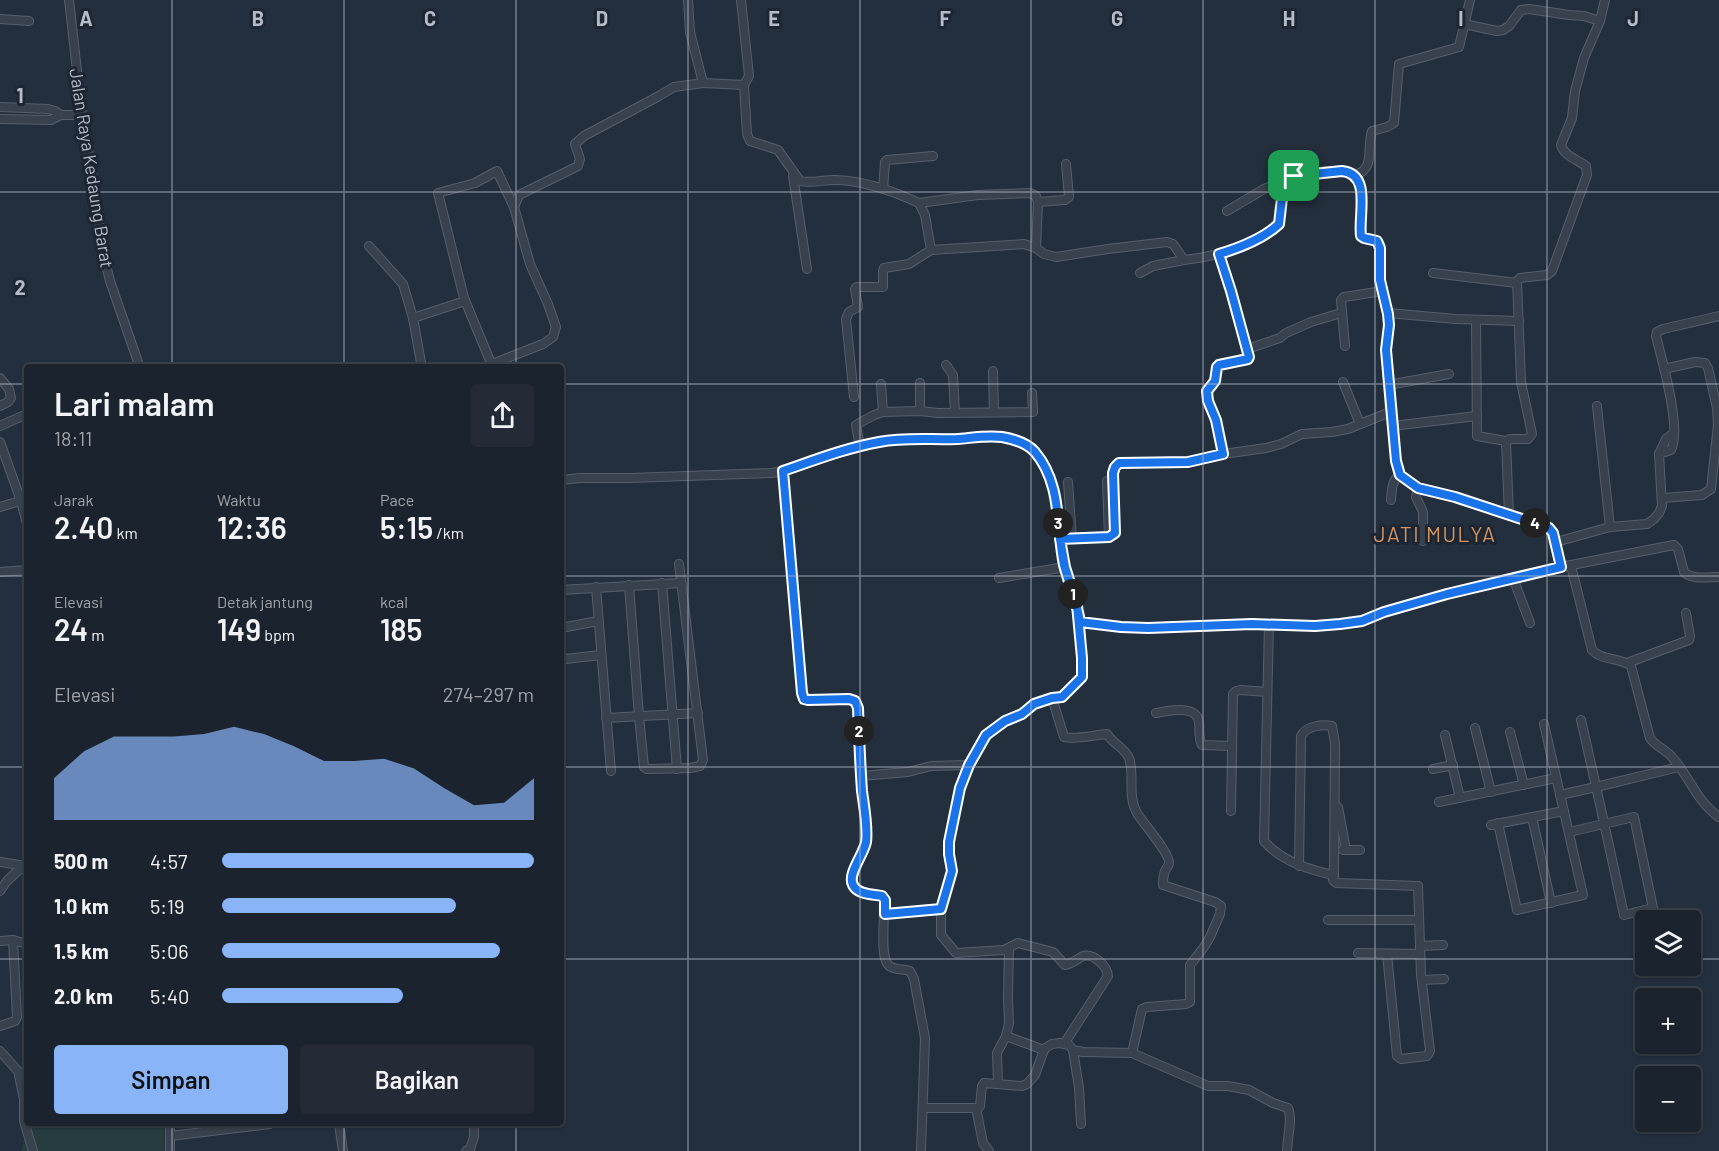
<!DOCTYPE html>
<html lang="id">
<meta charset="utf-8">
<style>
:root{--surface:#1b232e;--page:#242b36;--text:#f1f3f6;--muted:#a0a4aa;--line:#39404a;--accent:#8ab4f8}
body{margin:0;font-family:Barlow,sans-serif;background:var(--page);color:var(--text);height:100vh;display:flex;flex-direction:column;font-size:22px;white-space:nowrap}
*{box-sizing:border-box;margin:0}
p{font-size:20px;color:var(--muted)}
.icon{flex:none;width:33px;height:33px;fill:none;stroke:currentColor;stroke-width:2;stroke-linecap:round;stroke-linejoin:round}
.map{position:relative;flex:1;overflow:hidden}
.side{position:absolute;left:24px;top:364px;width:540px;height:762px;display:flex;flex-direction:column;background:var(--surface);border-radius:6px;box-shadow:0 2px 4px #0004,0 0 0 2px var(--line)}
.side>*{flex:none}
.fabs{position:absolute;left:1635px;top:910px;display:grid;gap:12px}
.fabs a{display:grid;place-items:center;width:66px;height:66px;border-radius:6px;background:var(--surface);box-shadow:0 2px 4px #0004,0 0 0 2px var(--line);font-size:30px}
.pin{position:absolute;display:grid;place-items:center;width:51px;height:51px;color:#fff;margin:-26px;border-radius:12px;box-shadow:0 3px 9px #0006}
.km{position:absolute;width:30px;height:30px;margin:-15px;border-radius:50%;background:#222;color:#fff;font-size:16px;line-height:30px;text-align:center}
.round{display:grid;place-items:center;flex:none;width:63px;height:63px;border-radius:6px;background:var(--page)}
.headline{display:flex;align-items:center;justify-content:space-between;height:102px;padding:0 30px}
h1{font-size:33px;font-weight:600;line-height:45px}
.metrics{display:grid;grid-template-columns:repeat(3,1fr);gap:9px;height:102px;padding:6px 30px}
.metrics div{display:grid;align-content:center}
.metrics b{font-size:30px;font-weight:600}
.metrics small{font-size:16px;font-weight:400}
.metrics p{font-size:16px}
.chart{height:168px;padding:12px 30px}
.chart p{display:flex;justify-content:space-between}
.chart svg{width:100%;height:108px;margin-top:6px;fill:var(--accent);opacity:.7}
.button{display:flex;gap:12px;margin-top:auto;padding:12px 30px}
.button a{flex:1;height:69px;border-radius:6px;background:var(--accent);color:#111;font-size:24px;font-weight:600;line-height:69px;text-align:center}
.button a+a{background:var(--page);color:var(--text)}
ul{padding:0 30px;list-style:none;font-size:20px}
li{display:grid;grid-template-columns:96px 72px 1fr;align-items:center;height:45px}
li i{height:15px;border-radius:8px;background:var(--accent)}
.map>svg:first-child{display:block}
.green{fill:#263c3f}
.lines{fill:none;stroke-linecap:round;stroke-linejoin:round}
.minor-casing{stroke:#565f6c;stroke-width:10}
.minor{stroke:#38414e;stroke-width:8}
.route-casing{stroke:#fff;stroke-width:12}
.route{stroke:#1a73e8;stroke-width:8}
.grid{fill:none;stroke:#b4bcc9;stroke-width:1.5;stroke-opacity:0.55}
.labels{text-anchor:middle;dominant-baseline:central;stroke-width:6;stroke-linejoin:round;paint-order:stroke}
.street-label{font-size:18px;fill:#b4bcc9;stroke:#1d2633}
.quarter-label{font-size:21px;letter-spacing:1.5px;fill:#d59563;stroke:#1d2633}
.grid-label{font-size:20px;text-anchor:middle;font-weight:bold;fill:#b4bcc9;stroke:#1d2633;stroke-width:6;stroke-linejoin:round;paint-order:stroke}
</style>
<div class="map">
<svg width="1719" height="1151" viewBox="0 0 1719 1151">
<rect width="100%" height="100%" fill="#242f3e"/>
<!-- green -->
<g class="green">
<polygon points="27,1027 27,1072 21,1028"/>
<polygon points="28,1124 164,1124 164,1151 21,1151"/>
</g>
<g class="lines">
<defs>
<g id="minor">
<polyline points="69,0 82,115 93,178 103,253 110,281 140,368"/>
<path d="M688 0 690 32 703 83 744 85 747 134 750 141 778 150 800 181C812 184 825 179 837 180 866 181 893 191 919 203L925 215 931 250 1024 244 1036 248 1044 254 1056 257 1108 249 1167 242 1173 244 1184 260C1215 257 1255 245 1279 224L1284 181C1297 174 1315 172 1330 171 1336 171 1342 170 1348 171 1370 177 1358 220 1361 236 1366 241 1375 238 1380 244L1379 280 1388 313 1389 325 1386 350 1390 412 1396 461 1400 475 1418 488 1455 497 1549 528C1557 539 1558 555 1561 567L1674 545 1678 549 1684 572C1692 580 1708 577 1719 577"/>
<polyline points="741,0 749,76 744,85"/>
<polyline points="0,19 29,21"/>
<polyline points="1600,21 1605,0"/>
<path d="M1464 24 1497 31 1503 30 1509 26 1521 10 1529 9 1569 15 1584 16 1600 21 1584 58 1575 91 1572 118 1561 145C1564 156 1578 160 1586 166L1587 175 1552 271 1547 275 1520 278 1517 281 1521 382 1532 434 1528 439H1510L1506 442 1509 515"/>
<polyline points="0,107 48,109 55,111 61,115 82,115"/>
<polyline points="0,119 51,120 61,115"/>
<path d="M1356 175C1376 167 1366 148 1372 131L1387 127 1394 123 1399 64 1459 47 1470 0"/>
<polyline points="793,176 807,269"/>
<polyline points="883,189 885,162 887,160 933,156"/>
<polyline points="919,203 978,195 1030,193 1036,196 1038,202"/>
<polyline points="514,207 519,195 578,166 580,159 575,144 584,136 659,96 674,87 703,83"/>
<polyline points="1227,211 1264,189 1284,181"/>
<polyline points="369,246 403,284 413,318 422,368"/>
<polyline points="1036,248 1038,202 1065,200 1069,197 1066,164"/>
<polyline points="1219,254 1249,357 1248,359 1221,364 1217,367 1215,381 1207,391 1208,401 1216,420 1223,454"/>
<polyline points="1140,273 1153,266 1184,260"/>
<polyline points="1433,273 1517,283"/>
<polyline points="1388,313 1456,319 1519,321"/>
<polyline points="413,318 465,301"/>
<polyline points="1476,320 1477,436 1506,441"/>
<polyline points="1345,346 1341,300 1344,297 1383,291"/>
<polyline points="1247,349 1280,338 1286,333 1311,322 1341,313"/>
<polyline points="492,364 543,344 553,337 556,327 548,304 530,264 514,207 497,171 475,183 438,193 464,298 493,368"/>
<polyline points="946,365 953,375 955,413"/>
<polyline points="993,371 994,412"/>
<polyline points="0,378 9,389 11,398 8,402 0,406"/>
<polyline points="1343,382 1360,424"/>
<polyline points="920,383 920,411"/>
<polyline points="881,384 883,412"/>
<polyline points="1388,385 1449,374"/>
<polyline points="854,397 846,319 849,312 858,307 855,289 857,287 883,287 883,271 884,268 909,264 931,250"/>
<polyline points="1597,406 1610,527"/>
<polyline points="0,426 27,414"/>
<polyline points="1392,426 1477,416"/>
<polyline points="0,442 21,501 27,524"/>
<polyline points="860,447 856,425 874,415 883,412 920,411 938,413 1033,412 1032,393"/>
<polyline points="1659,454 1666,439 1674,433"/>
<path d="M783 471 834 453 879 442 903 439 1000 437 1025 445 1034 451 1043 464 1051 478 1056 495 1060 539 1065 567 1077 605 1080 622 1082 677 1062 697 1052 698 1034 704 1022 713 1005 721 986 735 969 765 960 788 949 841V854L952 871 941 909V935L956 953 1004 950 1018 943 1053 952 1065 965C1072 964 1077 959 1083 956 1094 953 1107 966 1108 976L1064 1044"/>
<path d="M561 480 580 478H630L772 473 783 471 803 696C811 704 837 699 850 699L855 701 858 708C859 735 860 763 862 790 864 806 868 825 866 841 864 853 848 873 852 884 856 894 872 894 881 895L883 897C887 912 877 961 891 967 897 970 904 969 910 971L914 979 925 1038 921 1151"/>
<polyline points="1107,481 1109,537"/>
<polyline points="1068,482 1072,539"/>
<polyline points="1418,488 1416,497 1423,512 1423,541"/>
<polyline points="1663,498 1702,495 1711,489 1718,425 1717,408 1708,368 1705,363 1695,362 1664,369"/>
<path d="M1391 500C1392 491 1391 481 1400 475"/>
<polyline points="0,507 27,499"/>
<polyline points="1060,539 1109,537 1115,533 1113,473 1115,467 1119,463 1188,462 1223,454 1266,448 1281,444 1302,434 1332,432 1348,429 1390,412"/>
<path d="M1556 542 1610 527 1647 524 1654 519 1659 513 1662 506 1659 454 1671 450C1682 429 1662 360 1656 336L1657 332 1663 329 1719 316"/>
<path d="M1571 566 1592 650C1602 661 1620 657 1631 666L1650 738C1656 747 1665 749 1672 757 1689 776 1697 802 1719 817"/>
<polyline points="0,572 27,570"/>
<polyline points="999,578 1065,567"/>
<polyline points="1513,578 1530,623"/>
<polyline points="662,583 677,769"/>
<polyline points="629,585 639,716 644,767 647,769 690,768 700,766 703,760 679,564"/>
<polyline points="596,587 611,771"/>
<polyline points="561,590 681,583"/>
<polyline points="1080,622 1121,627 1148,628 1252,624 1315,626 1340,624 1362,621 1384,612 1447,594 1561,567"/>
<path d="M1269 624 1264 841C1281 861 1309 870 1334 875L1333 880 1336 883 1418 886 1421 975 1430 1051 1427 1056 1401 1059 1397 1056 1387 954"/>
<polyline points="561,628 598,621"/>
<polyline points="561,656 565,659 601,655"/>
<polyline points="1627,663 1689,640 1690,636 1686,613"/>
<path d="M1052 698 1064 737C1074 740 1095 735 1107 734 1112 743 1125 748 1129 758 1135 775 1127 796 1137 813 1142 822 1171 854 1169 864 1169 865 1165 870 1165 871 1163 876 1163 881 1163 885L1215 902 1221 906 1220 914 1210 937 1204 947 1190 965V1002L1186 1004 1147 1007 1142 1009 1132 1053"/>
<path d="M1156 713C1168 711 1196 704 1199 722 1200 730 1198 738 1202 745L1232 746"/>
<polyline points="606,718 698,713"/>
<polyline points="1475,728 1491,792"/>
<polyline points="1510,732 1524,785"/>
<polyline points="1445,735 1460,798"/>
<polyline points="1433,769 1453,765"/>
<polyline points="861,776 908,772 931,766 969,765"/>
<polyline points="1560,795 1596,787 1679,767"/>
<polyline points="1439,802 1556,778"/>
<polyline points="1338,807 1346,850"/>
<polyline points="1231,811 1233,694 1236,691 1240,690 1267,692"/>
<polyline points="1532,817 1551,903"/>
<polyline points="1498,823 1517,910 1583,895 1544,724"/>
<polyline points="1491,825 1564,811"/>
<path d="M1569 832 1634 817 1653 908 1624 915C1610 850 1596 785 1581 720"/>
<polyline points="1343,850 1360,850"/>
<polyline points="0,862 26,866"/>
<path d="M1299 866 1301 736C1306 726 1322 724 1332 726L1335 743 1334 875"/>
<polyline points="0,891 7,881 23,866"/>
<polyline points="885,914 941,909"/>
<polyline points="1328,920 1419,920"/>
<polyline points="0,941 13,940 27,944"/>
<polyline points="1420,946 1443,945"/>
<polyline points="1358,953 1420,954"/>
<polyline points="1422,980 1444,979"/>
<polyline points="0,1026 15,1021 17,1017 13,940"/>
<polyline points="1006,1036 1044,1050"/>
<polyline points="1073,1050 1079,1088 1081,1124"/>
<polyline points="0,1051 18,1071 24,1099 24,1121 33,1151"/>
<polyline points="998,1083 997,1053 1006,1036 1009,1023 1008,998 1009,948"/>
<path d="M923 1108H978L980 1106 982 1086 984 1083 1022 1086 1027 1084 1035 1075 1044 1050 1047 1047 1052 1044 1060 1043 1069 1045 1073 1050 1083 1052 1132 1053 1208 1086H1228L1249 1090 1273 1103 1288 1108C1293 1119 1287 1139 1287 1151"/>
<polyline points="976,1108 983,1143 989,1151"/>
<polyline points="170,1124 170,1151"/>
<polyline points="339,1124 343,1151"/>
<polyline points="170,1136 270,1124"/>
<polyline points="466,1151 470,1149 474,1137 474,1124"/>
</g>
</defs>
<!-- minor casing -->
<use href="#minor" class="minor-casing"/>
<!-- minor -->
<use href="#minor" class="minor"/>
</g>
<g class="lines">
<defs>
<path id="route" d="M1294 176 1284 181 1279 224C1264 238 1239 248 1219 254L1231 291 1249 357 1248 359 1219 365 1217 367 1215 381 1207 391 1208 401 1216 420 1223 454 1188 462 1119 463 1115 467 1113 473 1115 533 1109 537 1060 539 1065 567 1077 605 1082 658V677L1062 697 1052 698 1034 704 1022 714 1005 721 986 735 969 765 960 788 949 842V854L952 871 941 909 885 914V900L882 896C873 894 858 895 853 885 847 874 864 854 866 842 868 827 864 806 862 791 860 763 859 735 858 708L855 701 849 699 808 700 804 699 802 693 783 471C815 460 846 448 879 442 905 437 931 440 957 439 971 438 987 435 1002 437 1014 439 1027 443 1035 452 1062 484 1056 527 1064 565 1069 584 1077 602 1080 622L1121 627 1148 628 1252 624 1315 626 1340 624 1362 621 1384 612 1447 594 1561 567 1553 533 1549 528 1455 497 1418 488 1400 475 1396 461 1386 350 1389 325 1388 314 1380 280V248L1377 241 1364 238 1361 236C1358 215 1372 174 1342 171L1294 176"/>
</defs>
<!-- route casing -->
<use href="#route" class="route-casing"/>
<!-- route -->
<use href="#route" class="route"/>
</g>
<!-- grid -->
<path class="grid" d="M172 0V368M344 0V368M516 0V368M688 0V1151M860 0V1151M1031 0V1151M1203 0V1151M1375 0V1151M1547 0V1151M0 192H1719M0 384H27M561 384H1719M0 576H27M561 576H1719M0 767H27M561 767H1719M0 959H27M561 959H1646M1690 959H1719M172 1124V1151M344 1124V1151M516 1124V1151"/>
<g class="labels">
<!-- street labels -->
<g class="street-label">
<text transform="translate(92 168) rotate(81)">Jalan Raya Kedaung Barat</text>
</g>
<!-- quarter labels -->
<g class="quarter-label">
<text x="1435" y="533">JATI MULYA</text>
</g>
</g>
<g class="grid-label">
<text x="86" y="26">A</text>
<text x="258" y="26">B</text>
<text x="430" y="26">C</text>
<text x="602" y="26">D</text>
<text x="774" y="26">E</text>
<text x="945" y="26">F</text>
<text x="1117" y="26">G</text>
<text x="1289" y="26">H</text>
<text x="1461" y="26">I</text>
<text x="1633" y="26">J</text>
<text x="20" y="103">1</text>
<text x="20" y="295">2</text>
</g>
</svg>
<div class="fabs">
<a><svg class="icon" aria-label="layers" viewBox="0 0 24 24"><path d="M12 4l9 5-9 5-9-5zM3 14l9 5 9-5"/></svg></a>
<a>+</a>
<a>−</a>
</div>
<div class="pin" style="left:1294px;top:176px;background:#1e9e55"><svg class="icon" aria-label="arrive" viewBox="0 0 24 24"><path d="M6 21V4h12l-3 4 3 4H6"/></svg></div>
<b class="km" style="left:1073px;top:594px">1</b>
<b class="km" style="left:859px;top:731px">2</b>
<b class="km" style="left:1058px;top:523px">3</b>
<b class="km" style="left:1535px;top:523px">4</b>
<section class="side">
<div class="headline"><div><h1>Lari malam</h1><p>18:11</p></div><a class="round"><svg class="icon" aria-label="share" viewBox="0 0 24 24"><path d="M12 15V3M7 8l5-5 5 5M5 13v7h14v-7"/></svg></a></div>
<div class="metrics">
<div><p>Jarak</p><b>2.40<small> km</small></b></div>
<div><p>Waktu</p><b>12:36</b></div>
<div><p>Pace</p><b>5:15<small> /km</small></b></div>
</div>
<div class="metrics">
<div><p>Elevasi</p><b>24<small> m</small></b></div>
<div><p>Detak jantung</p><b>149<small> bpm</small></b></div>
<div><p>kcal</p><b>185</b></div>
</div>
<div class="chart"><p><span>Elevasi</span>274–297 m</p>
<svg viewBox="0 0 160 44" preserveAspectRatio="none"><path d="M0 44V27L10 16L20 10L30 10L40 10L50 9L60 6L70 9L80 14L90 20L100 20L110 19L120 23L130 31L140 38L150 37L160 27V44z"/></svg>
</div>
<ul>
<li><b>500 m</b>4:57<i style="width:100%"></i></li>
<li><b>1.0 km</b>5:19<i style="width:75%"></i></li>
<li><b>1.5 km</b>5:06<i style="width:89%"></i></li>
<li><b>2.0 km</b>5:40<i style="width:58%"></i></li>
</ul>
<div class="button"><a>Simpan</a><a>Bagikan</a></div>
</section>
</div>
